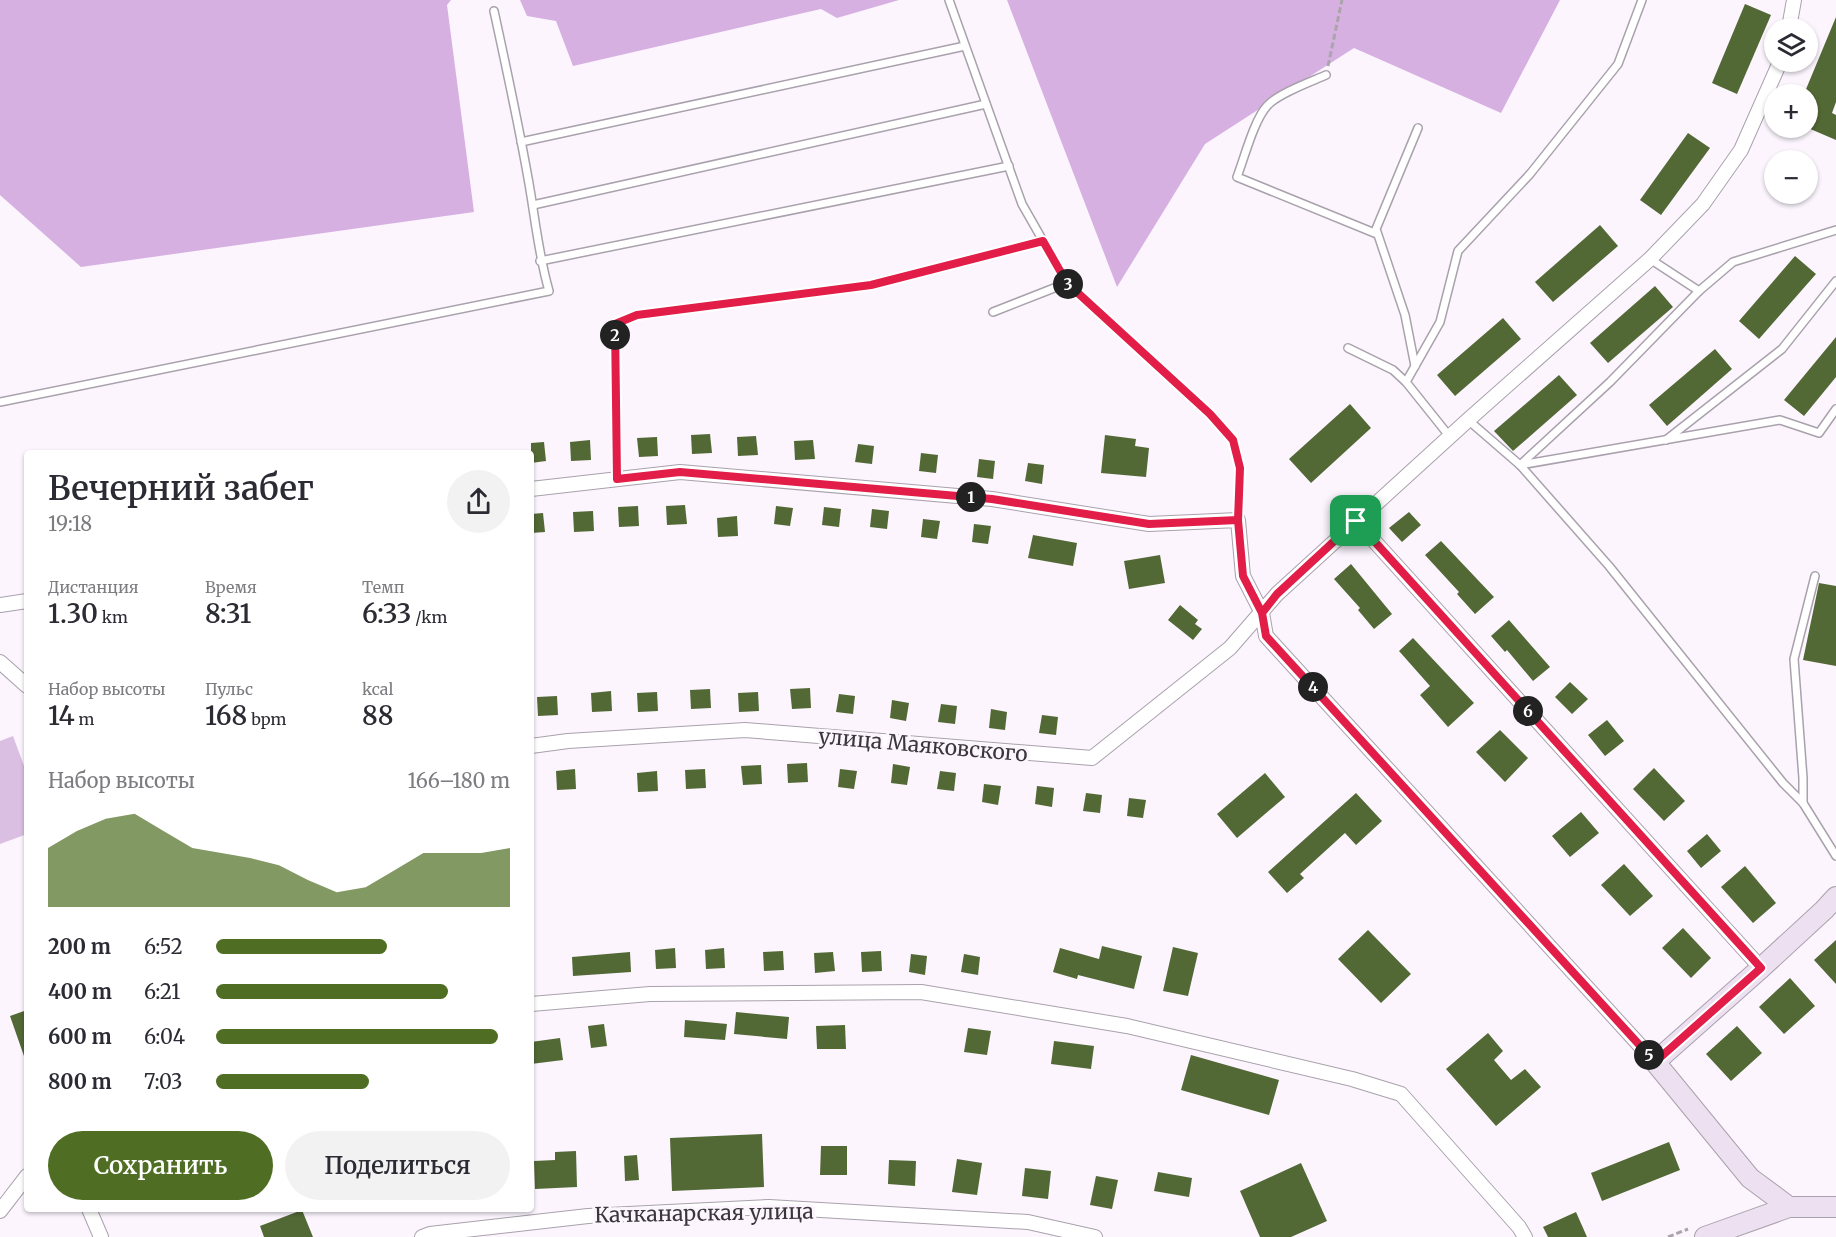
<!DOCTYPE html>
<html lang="ru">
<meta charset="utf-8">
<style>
:root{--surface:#fff;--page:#f2f2f3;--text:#2b2b33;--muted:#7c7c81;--accent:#4f6e23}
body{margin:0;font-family:Merriweather,serif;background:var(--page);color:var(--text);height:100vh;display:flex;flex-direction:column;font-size:22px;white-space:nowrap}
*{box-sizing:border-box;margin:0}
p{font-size:20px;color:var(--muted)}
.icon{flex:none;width:33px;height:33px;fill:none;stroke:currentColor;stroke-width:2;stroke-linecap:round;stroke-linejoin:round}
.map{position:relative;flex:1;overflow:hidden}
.details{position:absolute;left:24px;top:450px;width:510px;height:762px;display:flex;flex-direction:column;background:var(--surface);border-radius:6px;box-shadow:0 2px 4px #0004}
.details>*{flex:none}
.controls{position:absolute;left:1764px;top:18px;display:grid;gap:12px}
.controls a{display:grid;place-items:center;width:54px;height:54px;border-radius:50%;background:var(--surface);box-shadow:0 2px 4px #0004;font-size:30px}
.pin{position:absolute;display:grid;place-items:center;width:51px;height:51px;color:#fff;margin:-26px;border-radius:12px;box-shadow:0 3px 9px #0006}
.km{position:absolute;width:30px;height:30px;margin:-15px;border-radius:50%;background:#222;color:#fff;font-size:16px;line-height:30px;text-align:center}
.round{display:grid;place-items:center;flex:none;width:63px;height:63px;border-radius:32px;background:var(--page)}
.summary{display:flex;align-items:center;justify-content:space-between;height:102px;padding:0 24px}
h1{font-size:33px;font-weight:600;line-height:45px}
.metrics{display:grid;grid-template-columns:repeat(3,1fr);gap:9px;height:102px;padding:6px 24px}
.metrics div{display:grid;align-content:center}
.metrics b{font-size:26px;font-weight:600}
.metrics small{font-size:16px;font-weight:400}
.metrics p{font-size:16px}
.chart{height:168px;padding:12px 24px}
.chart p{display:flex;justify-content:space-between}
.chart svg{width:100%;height:108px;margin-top:6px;fill:var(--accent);opacity:.7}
.button{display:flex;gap:12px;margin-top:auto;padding:12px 24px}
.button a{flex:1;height:69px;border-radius:36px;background:var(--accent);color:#fff;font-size:24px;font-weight:600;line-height:69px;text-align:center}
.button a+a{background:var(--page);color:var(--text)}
ul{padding:0 24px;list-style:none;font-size:20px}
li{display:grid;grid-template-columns:96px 72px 1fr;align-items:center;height:45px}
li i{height:15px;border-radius:8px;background:var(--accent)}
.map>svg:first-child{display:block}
.green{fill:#dabfe2}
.forest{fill:#d7b0e2}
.building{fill:#526835}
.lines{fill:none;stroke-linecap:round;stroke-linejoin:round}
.lane-casing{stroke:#a9a1ac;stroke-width:10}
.street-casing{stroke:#a9a1ac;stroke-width:16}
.secondary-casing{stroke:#a9a1ac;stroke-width:22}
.path{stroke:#aaa4ab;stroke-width:3;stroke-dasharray:6 3;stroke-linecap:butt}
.lane{stroke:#fff;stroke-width:7}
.street{stroke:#fff;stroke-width:14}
.secondary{stroke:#ede0f1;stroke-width:20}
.route-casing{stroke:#fff;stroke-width:12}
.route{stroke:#e11d48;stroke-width:8}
.labels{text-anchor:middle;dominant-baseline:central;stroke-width:6;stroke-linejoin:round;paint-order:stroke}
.street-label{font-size:21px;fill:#3a363b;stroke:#fcf5fe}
</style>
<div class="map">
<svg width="1836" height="1237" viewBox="0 0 1836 1237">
<rect width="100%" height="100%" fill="#fcf5fe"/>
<!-- green -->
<polygon class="green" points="13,736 27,774 27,834 0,844 0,741"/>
<!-- forest -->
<g class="forest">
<polygon points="0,0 451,0 447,5 474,212 81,267 0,195"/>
<polygon points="520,0 899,0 837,18 821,9 573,66 556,21 527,16"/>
<polygon points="1007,0 1560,0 1501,113 1354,48 1205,144 1117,287"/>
</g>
<!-- building -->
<g class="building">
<polygon points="1745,4 1771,15 1737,94 1712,83"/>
<polygon points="1836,17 1836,102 1832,113 1836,115 1836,140 1808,128 1808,94 1804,94"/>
<polygon points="1688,133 1710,148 1661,215 1640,200"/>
<polygon points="1600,225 1618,246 1553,302 1535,282"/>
<polygon points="1795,256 1816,274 1759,339 1739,321"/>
<polygon points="1655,286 1673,307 1608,363 1590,343"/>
<polygon points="1503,318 1521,339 1455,396 1437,375"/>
<polygon points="1836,337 1836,377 1804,416 1784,400"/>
<polygon points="1715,349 1732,369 1667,426 1649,405"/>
<polygon points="1559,375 1577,395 1513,451 1494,431"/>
<polygon points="1350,404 1371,428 1311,483 1289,459"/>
<polygon points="710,434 712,453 692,454 691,435"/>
<polygon points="1105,435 1136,439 1135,446 1149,448 1146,477 1101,473"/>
<polygon points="756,436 758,455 738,456 737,437"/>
<polygon points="657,437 658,456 639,457 637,438"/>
<polygon points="590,440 591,460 571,461 570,442"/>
<polygon points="813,440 815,459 795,460 794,441"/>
<polygon points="544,442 546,461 531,463 531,443"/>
<polygon points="858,444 874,446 872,464 855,462"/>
<polygon points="921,453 938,455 936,473 919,471"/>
<polygon points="979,459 995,461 993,479 977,477"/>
<polygon points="1028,463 1044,465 1042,484 1025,481"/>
<polygon points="685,505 687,524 667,525 666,506"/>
<polygon points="638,506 639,526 619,527 618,507"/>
<polygon points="776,506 793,508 790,526 774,524"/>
<polygon points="824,507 841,509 839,527 822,525"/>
<polygon points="872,509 889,511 887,529 870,527"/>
<polygon points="593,511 594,531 574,532 573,512"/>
<polygon points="1409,512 1421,525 1402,542 1389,528"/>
<polygon points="543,513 545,532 531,533 531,514"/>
<polygon points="737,516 738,536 718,537 717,518"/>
<polygon points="923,519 940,521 937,539 921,537"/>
<polygon points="974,524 991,526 988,544 972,542"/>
<polygon points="1033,535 1077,543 1073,566 1028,558"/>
<polygon points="1441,541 1494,597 1475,614 1457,594 1459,592 1425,555"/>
<polygon points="1160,555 1165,583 1129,589 1124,561"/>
<polygon points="1351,564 1392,614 1374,629 1358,610 1360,608 1334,579"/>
<polygon points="1819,583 1836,586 1836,666 1803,660"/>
<polygon points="1180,605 1198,620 1195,624 1202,629 1193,640 1168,620"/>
<polygon points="1509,620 1550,667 1533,681 1507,650 1505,652 1491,636"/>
<polygon points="1413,638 1474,703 1448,727 1420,695 1430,686 1399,651"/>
<polygon points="1570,682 1588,699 1572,714 1555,697"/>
<polygon points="810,688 811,708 792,709 790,689"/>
<polygon points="710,689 711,708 691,709 690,690"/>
<polygon points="611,691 612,711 592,712 591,693"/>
<polygon points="657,692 658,711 638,712 637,693"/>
<polygon points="758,692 759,711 739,712 738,693"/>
<polygon points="839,694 855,696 853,714 836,712"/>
<polygon points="557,696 558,715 538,716 537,697"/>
<polygon points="892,700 909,703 906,721 890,718"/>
<polygon points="941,704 957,706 955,724 938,722"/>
<polygon points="991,709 1007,712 1005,730 989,728"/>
<polygon points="1042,715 1058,717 1056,735 1039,733"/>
<polygon points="1607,720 1624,741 1605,756 1588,735"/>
<polygon points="1500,730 1528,758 1505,782 1476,752"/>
<polygon points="807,763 808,782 788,783 787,764"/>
<polygon points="893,764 910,767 907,785 891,783"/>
<polygon points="761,765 762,784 743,785 741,766"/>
<polygon points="1654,768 1685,801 1664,821 1633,789"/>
<polygon points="575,769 576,789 557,790 556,771"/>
<polygon points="705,769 706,788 686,789 685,770"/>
<polygon points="840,769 857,771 854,789 838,787"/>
<polygon points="657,771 658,791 638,792 637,773"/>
<polygon points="940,771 956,773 954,791 937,789"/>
<polygon points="1265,773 1285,797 1237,838 1217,814"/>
<polygon points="984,784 1001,786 998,805 982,802"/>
<polygon points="1037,786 1054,788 1052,807 1035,804"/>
<polygon points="1086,793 1102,795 1100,813 1083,811"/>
<polygon points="1356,793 1382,821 1356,845 1345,833 1300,874 1304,878 1287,893 1268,872"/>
<polygon points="1129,798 1146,800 1143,818 1127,816"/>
<polygon points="1581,812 1599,833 1570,857 1552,836"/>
<polygon points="1707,834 1721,851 1701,868 1687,851"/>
<polygon points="1624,864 1653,896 1630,916 1601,885"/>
<polygon points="1745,866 1776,903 1753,923 1721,887"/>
<polygon points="1683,928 1711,958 1691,978 1662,948"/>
<polygon points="1368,930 1411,974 1381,1003 1338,959"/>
<polygon points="1836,940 1836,984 1814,960"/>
<polygon points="1102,946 1142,956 1134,989 1078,975 1077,979 1053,972 1060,948 1099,959"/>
<polygon points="1173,947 1198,953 1188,996 1163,991"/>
<polygon points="675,948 676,968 656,969 655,950"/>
<polygon points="724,948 725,968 706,969 705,950"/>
<polygon points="783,951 784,970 764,971 763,952"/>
<polygon points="881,951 882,971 862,972 861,952"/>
<polygon points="630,952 631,972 573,976 572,957"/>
<polygon points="833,952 835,971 815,973 814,953"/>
<polygon points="911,954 927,956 925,975 909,972"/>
<polygon points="964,954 980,957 978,975 961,972"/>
<polygon points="1790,978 1815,1006 1784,1034 1759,1007"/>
<polygon points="27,1010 27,1059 25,1059 10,1016"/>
<polygon points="736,1012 789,1017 787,1039 734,1034"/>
<polygon points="685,1020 727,1024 725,1040 684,1037"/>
<polygon points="604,1024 607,1046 591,1048 588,1026"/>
<polygon points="845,1025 846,1049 817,1049 816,1026"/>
<polygon points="1737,1026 1762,1053 1731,1081 1706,1054"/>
<polygon points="968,1028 991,1031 987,1055 964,1052"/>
<polygon points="1488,1033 1503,1051 1494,1060 1511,1080 1525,1069 1541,1087 1496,1126 1446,1069"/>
<polygon points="560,1038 563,1060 531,1064 531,1042"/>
<polygon points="1054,1041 1094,1046 1091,1069 1051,1064"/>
<polygon points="1191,1055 1279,1080 1269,1115 1181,1090"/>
<polygon points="762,1134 764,1187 672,1191 670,1138"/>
<polygon points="1669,1142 1680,1170 1602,1201 1591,1173"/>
<polygon points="821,1146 847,1146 847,1175 820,1175"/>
<polygon points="576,1151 577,1187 535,1189 534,1161 555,1160 555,1152"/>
<polygon points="637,1155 639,1180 625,1181 624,1156"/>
<polygon points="957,1159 982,1163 977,1195 952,1192"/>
<polygon points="889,1160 916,1161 915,1186 888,1184"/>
<polygon points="1301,1163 1327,1221 1291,1237 1260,1237 1240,1191"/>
<polygon points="1025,1168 1051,1171 1048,1199 1022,1196"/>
<polygon points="1158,1172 1192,1178 1189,1197 1154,1191"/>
<polygon points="1096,1176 1118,1180 1112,1209 1090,1205"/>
<polygon points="302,1210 313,1237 264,1237 260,1226"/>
<polygon points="1576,1212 1587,1237 1548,1237 1543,1227"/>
</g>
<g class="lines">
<defs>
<g id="lane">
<polyline points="949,0 1022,204 1067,283 1210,414 1233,440 1240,468 1238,520"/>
<path d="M1326 75C1310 82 1277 94 1267 106 1254 120 1244 159 1237 177L1377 234"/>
<polyline points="521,142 965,46"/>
<polyline points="533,205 986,104"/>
<polyline points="1650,259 1699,291"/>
<polyline points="540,261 1009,166"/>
<polyline points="993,312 1067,283"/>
<polyline points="1348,348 1393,370 1406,382 1450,437"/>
<polyline points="1415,366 1405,315 1376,229 1418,128"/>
<polyline points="1406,382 1440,322 1458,251 1530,174 1618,64 1642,0"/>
<path d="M0 402 549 291C538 253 535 216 528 178 518 122 506 66 494 11"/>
<polyline points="1468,420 1520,465 1609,566 1783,783 1803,803 1836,856"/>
<polyline points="1666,440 1782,349 1836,281"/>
<polyline points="1520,465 1610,382 1699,291 1733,262 1836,230"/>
<polyline points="1520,465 1780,420 1819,433 1836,409"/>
<polyline points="617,479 615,324 637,315 871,285 1043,241"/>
<polyline points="1803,803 1803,778 1794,659 1815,576"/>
</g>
<g id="street">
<polyline points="1789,28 1794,0"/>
<polyline points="531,489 680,472 992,499 1149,524 1238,520 1243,576 1262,613 1266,636 1655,1062"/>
<polyline points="1356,521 1761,968"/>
<polyline points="0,605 27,601"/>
<polyline points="0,662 27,686"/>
<polyline points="531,746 568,741 745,730 1092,758 1230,648 1277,594 1468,420 1650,259 1703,204 1741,150 1780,62"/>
<polyline points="531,1004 650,994 921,992 1127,1026 1352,1079 1401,1094 1519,1227 1525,1237"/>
<polyline points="89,1209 101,1237"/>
<polyline points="0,1211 27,1176"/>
<polyline points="422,1237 430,1234 588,1216 769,1207 1028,1222 1095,1237"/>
</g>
<g id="secondary">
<polyline points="1789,1207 1750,1178 1655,1062 1761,968 1824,910 1836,897"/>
<polyline points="1705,1237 1789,1207 1836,1207"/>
</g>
</defs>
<!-- lane casing -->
<use href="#lane" class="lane-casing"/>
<!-- street casing -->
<use href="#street" class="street-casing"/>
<!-- secondary casing -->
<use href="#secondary" class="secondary-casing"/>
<!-- path -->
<g class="path">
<polyline points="1328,66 1342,0"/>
<polyline points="1668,1237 1688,1229"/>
</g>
<!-- lane -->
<use href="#lane" class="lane"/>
<!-- street -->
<use href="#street" class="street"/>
<!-- secondary -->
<use href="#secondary" class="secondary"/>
</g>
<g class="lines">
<defs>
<polyline id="route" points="1356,521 1277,594 1262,613 1243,576 1238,520 1149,524 992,499 680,472 617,479 615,324 637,315 871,285 1043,241 1067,283 1210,414 1233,440 1240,468 1238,520 1243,576 1262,613 1266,636 1655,1062 1761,968 1356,521"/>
</defs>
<!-- route casing -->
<use href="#route" class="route-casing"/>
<!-- route -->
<use href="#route" class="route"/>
</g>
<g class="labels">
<!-- street labels -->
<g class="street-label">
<text transform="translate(923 745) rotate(5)">улица Маяковского</text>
<text transform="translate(704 1213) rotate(-1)">Качканарская улица</text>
</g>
</g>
</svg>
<div class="controls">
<a><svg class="icon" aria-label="layers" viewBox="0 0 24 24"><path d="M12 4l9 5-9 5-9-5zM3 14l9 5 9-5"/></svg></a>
<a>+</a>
<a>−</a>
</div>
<div class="pin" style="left:1356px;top:521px;background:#1e9e55"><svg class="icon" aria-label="arrive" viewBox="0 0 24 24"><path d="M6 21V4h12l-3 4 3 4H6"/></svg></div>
<b class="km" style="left:971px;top:497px">1</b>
<b class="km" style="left:615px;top:335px">2</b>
<b class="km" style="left:1068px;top:284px">3</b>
<b class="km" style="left:1313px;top:687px">4</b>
<b class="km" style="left:1649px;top:1055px">5</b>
<b class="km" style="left:1528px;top:711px">6</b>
<section class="details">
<div class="summary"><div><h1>Вечерний забег</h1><p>19:18</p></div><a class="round"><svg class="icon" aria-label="share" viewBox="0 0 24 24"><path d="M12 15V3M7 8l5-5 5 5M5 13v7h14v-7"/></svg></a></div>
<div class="metrics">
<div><p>Дистанция</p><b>1.30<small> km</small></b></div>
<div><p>Время</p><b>8:31</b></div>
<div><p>Темп</p><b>6:33<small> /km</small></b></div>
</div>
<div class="metrics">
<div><p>Набор высоты</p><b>14<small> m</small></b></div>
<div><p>Пульс</p><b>168<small> bpm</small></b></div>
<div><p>kcal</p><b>88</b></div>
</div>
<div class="chart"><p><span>Набор высоты</span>166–180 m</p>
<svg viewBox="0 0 160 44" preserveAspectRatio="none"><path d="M0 44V20L10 13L20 8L30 6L40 13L50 20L60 22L70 24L80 27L90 33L100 38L110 36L120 29L130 22L140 22L150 22L160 20V44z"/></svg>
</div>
<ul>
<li><b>200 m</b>6:52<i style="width:58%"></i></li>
<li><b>400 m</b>6:21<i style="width:79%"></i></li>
<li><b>600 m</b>6:04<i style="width:96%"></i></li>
<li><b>800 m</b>7:03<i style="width:52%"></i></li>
</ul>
<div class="button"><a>Сохранить</a><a>Поделиться</a></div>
</section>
</div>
